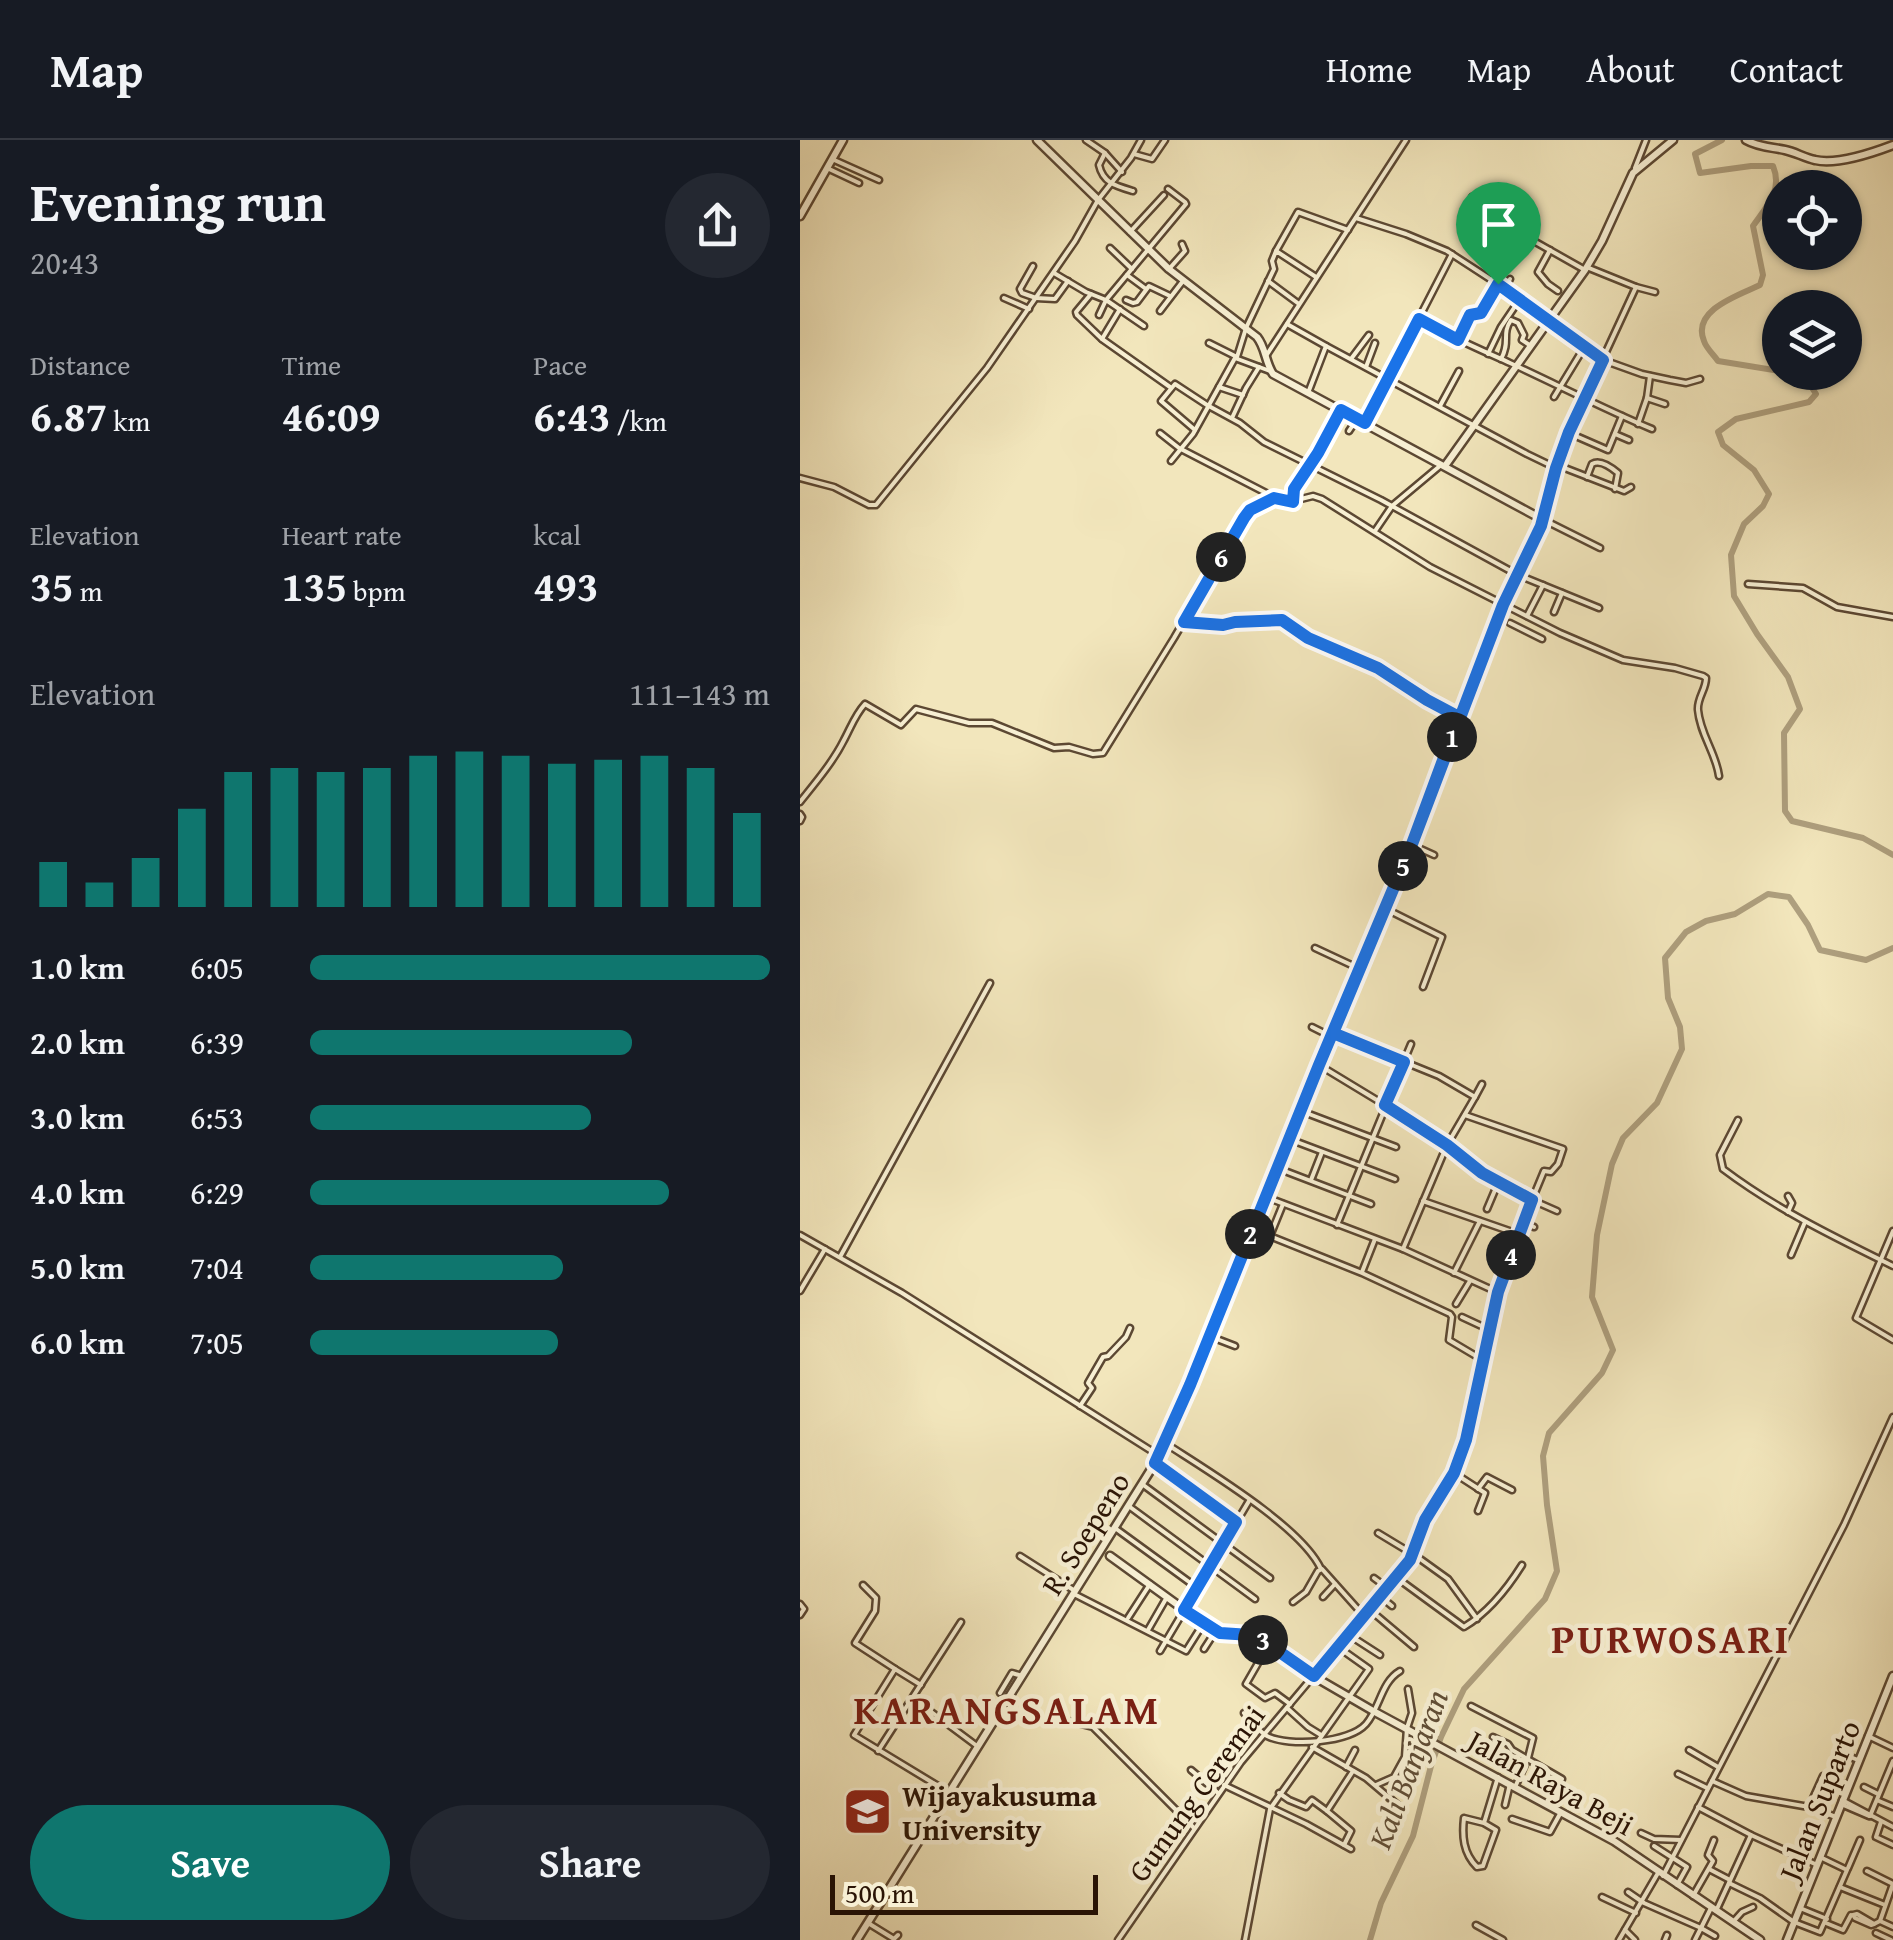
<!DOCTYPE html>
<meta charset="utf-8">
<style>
:root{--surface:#171b24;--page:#242831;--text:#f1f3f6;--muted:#9ea1a6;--line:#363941;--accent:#0f766e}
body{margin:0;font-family:"Gentium Book Plus",serif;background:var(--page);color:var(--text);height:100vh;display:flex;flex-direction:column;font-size:38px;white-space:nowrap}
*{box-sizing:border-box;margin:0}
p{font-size:32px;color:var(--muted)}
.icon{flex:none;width:55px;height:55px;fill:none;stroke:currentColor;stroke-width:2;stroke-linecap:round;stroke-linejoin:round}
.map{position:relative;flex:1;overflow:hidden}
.drawer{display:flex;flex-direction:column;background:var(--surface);width:800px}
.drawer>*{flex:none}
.controls{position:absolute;left:962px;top:30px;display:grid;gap:20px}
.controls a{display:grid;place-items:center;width:100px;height:100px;border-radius:50%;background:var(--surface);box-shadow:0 2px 8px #0004;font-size:50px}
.scale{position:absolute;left:30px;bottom:25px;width:268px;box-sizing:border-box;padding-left:10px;border:5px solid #2a1405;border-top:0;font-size:28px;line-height:35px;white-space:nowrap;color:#2a1405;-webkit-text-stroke:8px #f7efd3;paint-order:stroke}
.pin{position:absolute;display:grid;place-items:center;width:85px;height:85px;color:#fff;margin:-102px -42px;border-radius:50% 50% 50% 0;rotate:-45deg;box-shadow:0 0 10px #0007}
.pin .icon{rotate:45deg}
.km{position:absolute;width:50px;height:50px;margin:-25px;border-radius:50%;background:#222;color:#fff;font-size:28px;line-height:50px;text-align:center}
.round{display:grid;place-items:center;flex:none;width:105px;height:105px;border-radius:52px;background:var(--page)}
.head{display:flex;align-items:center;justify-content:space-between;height:170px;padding:0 30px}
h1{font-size:55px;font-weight:800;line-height:75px}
.figures{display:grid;grid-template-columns:repeat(3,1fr);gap:15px;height:170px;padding:10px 30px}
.figures div{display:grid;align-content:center}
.figures b{font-size:42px;font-weight:800}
.figures small{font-size:28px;font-weight:400}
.figures p{font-size:28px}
.chart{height:280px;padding:20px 30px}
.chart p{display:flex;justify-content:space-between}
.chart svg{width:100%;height:180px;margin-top:10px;stroke:var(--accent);stroke-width:6}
.button{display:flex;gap:20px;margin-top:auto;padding:20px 30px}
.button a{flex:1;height:115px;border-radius:60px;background:var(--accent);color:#fff;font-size:40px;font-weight:800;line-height:115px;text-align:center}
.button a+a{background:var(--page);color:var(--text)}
ul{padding:0 30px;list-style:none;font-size:32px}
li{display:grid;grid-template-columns:160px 120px 1fr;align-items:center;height:75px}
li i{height:25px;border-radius:12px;background:var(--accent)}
header{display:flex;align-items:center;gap:60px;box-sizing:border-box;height:140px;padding:0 50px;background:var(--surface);border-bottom:2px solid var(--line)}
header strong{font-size:48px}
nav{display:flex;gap:55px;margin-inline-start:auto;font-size:35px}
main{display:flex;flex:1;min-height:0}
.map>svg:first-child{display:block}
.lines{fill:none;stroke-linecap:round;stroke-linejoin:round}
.river{stroke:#ae9f7e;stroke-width:6}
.minor-casing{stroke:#5c4833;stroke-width:9}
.tertiary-casing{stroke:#5c4833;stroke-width:11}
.minor{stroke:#f7efd3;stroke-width:4}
.tertiary{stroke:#f7efd3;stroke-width:6}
.route-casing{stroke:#fff;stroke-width:20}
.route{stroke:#1a73e8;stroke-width:12}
.labels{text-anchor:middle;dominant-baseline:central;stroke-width:9;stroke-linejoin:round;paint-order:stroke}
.street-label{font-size:30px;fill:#2a1405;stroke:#f7efd3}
.poi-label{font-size:30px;font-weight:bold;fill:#2a1405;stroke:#f7efd3;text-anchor:start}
.water-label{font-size:32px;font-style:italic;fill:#5f4c35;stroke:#f7efd3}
.district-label{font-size:40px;font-weight:bold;letter-spacing:2.5px;fill:#7a1f14;stroke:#f7efd3}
</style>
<header>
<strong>Map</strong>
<nav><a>Home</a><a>Map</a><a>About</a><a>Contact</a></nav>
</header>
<main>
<section class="drawer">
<div class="head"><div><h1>Evening run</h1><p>20:43</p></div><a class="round"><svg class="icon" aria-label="share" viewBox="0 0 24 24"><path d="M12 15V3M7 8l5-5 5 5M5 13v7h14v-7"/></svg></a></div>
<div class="figures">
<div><p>Distance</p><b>6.87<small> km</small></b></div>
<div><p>Time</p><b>46:09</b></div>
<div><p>Pace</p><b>6:43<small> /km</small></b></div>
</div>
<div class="figures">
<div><p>Elevation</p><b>35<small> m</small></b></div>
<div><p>Heart rate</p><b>135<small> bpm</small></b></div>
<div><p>kcal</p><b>493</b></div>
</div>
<div class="chart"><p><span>Elevation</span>111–143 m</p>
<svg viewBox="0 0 160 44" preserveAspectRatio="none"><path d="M5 44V33M15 44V38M25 44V32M35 44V20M45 44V11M55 44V10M65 44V11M75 44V10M85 44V7M95 44V6M105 44V7M115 44V9M125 44V8M135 44V7M145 44V10M155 44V21"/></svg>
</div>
<ul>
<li><b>1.0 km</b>6:05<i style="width:100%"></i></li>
<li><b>2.0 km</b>6:39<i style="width:70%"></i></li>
<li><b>3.0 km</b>6:53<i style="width:61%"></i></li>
<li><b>4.0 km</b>6:29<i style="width:78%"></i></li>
<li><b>5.0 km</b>7:04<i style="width:55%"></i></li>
<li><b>6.0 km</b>7:05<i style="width:54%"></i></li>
</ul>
<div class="button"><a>Save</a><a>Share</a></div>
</section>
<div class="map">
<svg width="1093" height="1800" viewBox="0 0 1093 1800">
<rect width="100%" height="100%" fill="#f2e6bc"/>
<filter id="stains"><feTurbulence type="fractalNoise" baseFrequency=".002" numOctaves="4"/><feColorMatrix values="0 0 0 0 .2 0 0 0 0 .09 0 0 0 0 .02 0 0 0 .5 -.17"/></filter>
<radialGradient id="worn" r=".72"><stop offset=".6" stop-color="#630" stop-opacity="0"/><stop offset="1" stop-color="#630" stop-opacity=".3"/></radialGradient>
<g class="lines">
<!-- river -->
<g class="river">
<path d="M922 0 895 14 900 33 951 26H973C983 50 967 66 953 86L963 135 960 145C939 155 891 170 904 201 906 208 914 215 918 221L980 231"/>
<polyline points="986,232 1007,240 1016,254 1009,262 936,279 918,292 923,305 954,330 969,354 963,366 944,384 931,415 934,456 957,494 988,537 1000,569 984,593 985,671 992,681 1063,698 1093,715"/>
<polyline points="570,1800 581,1763 613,1696 631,1626 641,1597 664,1549 745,1459 757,1431 747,1365 743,1316 749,1293 802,1233 813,1210 792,1157 797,1095 812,1024 823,998 857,963 882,909 880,887 868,858 865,818 886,792 906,781 935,774 968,754 989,757 1008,785 1020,810 1066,820 1093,808"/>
</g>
<defs>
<g id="minor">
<polyline points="286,0 305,13 322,32"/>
<path d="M305 13 299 25C303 43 316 46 333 51"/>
<polyline points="334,14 352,19 365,0"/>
<polyline points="32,19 79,40"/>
<polyline points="27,28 59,43"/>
<polyline points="835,28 846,0"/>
<polyline points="672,57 701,75 710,86"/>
<polyline points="700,74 711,57 700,48"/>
<polyline points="556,78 606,94 647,111 724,161 803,220 842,234 870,240 886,243 900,239"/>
<polyline points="716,91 785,130"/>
<polyline points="330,92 364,55"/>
<polyline points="310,108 332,129"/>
<polyline points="750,110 738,132 748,144 758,151"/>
<polyline points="476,111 498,72 548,90"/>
<polyline points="233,126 220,149 222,153 236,158 255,159 268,141"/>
<polyline points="369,129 385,111 382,104"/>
<polyline points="254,133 286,152 306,160 386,64 385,62 368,49"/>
<polyline points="327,135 346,149"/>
<polyline points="468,141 499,164"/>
<polyline points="693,141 716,91 710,86 718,72"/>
<polyline points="836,147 855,152"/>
<polyline points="704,149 710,139"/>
<polyline points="291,154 276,172 277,175 302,199 370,247"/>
<polyline points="204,158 229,169"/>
<polyline points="326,160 333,163 337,162 349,146 370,156"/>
<polyline points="360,171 383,141"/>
<polyline points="299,175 306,160 344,186"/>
<path d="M619 179C648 196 679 209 710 223 758 245 804 269 852 289"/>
<polyline points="487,184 526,206 508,253"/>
<polyline points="302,199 320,169"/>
<polyline points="658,200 670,175 681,173 698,144"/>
<polyline points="409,203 437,217 446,188 474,129 472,121 476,111 516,137"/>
<polyline points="526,206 727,314 756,328"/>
<polyline points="688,214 701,187 720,159"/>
<polyline points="466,216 606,0"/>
<polyline points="551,219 569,195"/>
<path d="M701 219C711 201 701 195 711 180L718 183 724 195 722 200 731 206"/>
<polyline points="566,227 575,203"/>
<polyline points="419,247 443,255"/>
<polyline points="754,257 785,206"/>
<polyline points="847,258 865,264"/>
<polyline points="640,266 659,231"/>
<polyline points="432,278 446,248 459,227"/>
<polyline points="565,283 652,114"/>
<polyline points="838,284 847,258 850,236"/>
<polyline points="395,290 361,261 375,244 407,265 440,283 464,302 581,360 718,435 799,468"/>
<polyline points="549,291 557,279"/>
<path d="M360 293 379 308 474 357 493 361 513 356 522 359 630 427 760 493 823 520 875 528 903 536 906 538C906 550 897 558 898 570 900 594 916 613 919 636"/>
<polyline points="769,293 808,310 822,276"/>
<polyline points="815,294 829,300"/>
<polyline points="371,321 393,294 435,218 470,231"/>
<polyline points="757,325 824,351 831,347"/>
<path d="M787 337 792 324C800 319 811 327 818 333L815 349"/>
<polyline points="0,338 34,347 69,365 76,365 187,228 275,101 298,60 331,18 341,0"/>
<polyline points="493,361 494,349 518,313 541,270"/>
<polyline points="742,379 800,408"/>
<polyline points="744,379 756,328 769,292 836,147 789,128"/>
<polyline points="575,391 592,366 641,325"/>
<polyline points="948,444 1003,448 1037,467 1093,477"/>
<polyline points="754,472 762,453"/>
<polyline points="727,476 743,445"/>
<polyline points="383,482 423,485 480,480 508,498 578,528 627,560 659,577"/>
<polyline points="710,483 742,499"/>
<path d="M0 662C16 642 33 622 44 600 51 587 55 575 65 564L101 585 116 569 169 583H192L254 608 269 607 293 614 303 613 374 498 444 378 450 371 474 357"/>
<polyline points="0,674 2,677 0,681"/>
<polyline points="612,705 634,715"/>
<polyline points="586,769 642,797 623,847"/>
<polyline points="515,808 560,829"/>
<polyline points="512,887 530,896"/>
<polyline points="533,893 639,936 675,957 647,1005 603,1109"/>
<polyline points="675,957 682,944"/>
<polyline points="586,964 611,904"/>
<polyline points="501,971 596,1007"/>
<polyline points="665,975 763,1009 758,1024 751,1032 744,1031 732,1060 757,1071"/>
<path d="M938 980 920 1015 923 1029C976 1069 1034 1097 1093 1126"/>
<polyline points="489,999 595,1039"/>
<polyline points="477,1028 571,1064"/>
<polyline points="511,1040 522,1012"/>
<polyline points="466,1057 603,1109 697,1152"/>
<polyline points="623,1061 718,1094"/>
<polyline points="687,1069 698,1043"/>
<polyline points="988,1072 992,1063 988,1056"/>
<polyline points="724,1083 734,1087"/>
<polyline points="537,1085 586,966"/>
<polyline points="452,1089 562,1133 650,1174 652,1177 649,1200 681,1219"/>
<polyline points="1093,1091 1056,1178 1093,1200"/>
<polyline points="0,1095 102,1153 358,1315"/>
<polyline points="470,1096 483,1064"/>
<polyline points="991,1115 1005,1082"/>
<polyline points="40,1117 190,843"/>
<polyline points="562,1132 575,1099"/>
<polyline points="654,1133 680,1081"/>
<polyline points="0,1151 25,1109"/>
<polyline points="656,1164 670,1141"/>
<polyline points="662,1177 690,1190"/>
<polyline points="409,1196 435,1206"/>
<polyline points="280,1266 292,1248 288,1243 303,1217 308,1216 326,1197 330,1188"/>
<path d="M365 1303C406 1330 501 1386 521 1429"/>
<polyline points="355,1323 436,1382"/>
<polyline points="654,1333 685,1353 678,1371"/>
<polyline points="342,1344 470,1438"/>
<polyline points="678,1349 687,1337 712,1350"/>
<polyline points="330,1367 455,1459"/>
<polyline points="315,1388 396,1447"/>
<polyline points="578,1393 616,1416 648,1439 677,1479"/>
<polyline points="220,1416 275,1451"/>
<polyline points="574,1438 586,1447"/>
<path d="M597 1438 664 1487C689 1472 707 1449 722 1425"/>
<polyline points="63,1445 76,1458 75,1471 55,1503 95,1529"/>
<polyline points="274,1454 386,1511 403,1484"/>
<polyline points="523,1457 535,1444"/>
<polyline points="581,1457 592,1466"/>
<polyline points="493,1462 506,1452 518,1431 522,1429 564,1476"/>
<polyline points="0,1464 4,1469 0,1475"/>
<polyline points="570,1470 614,1507"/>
<polyline points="328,1478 350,1444"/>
<polyline points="348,1490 367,1457"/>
<polyline points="549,1495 580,1515"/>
<polyline points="469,1504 446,1544 465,1558 475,1553 490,1564"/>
<polyline points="404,1509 415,1492"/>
<polyline points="360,1511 449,1361"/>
<polyline points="121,1545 95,1529 54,1595 148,1652"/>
<polyline points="200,1553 212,1533 222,1536"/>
<polyline points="671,1566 733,1598 728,1618 716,1645"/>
<polyline points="126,1568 177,1606"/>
<polyline points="487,1568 508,1587 521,1595"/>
<path d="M444 1573C451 1580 458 1591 467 1596 489 1607 549 1603 566 1584 580 1568 581 1542 600 1531"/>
<polyline points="253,1577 293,1587 394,1688"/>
<polyline points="1068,1596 1093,1608"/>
<polyline points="693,1597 708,1604 712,1610 762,1639"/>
<polyline points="512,1607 566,1638 599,1666"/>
<polyline points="889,1610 918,1627"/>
<polyline points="78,1611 161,1482"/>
<polyline points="1040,1613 1058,1620"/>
<polyline points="546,1627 555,1610"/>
<polyline points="391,1630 418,1653"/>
<polyline points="878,1634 907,1648"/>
<polyline points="912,1641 946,1656 1009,1667 1036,1677"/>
<polyline points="424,1645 506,1684 551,1709"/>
<polyline points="576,1645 594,1637 605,1617 607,1588 612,1573 608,1549"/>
<polyline points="1064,1647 1078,1654"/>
<polyline points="479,1653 489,1660 506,1667 512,1660 527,1671"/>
<polyline points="1042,1660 1093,1687"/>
<polyline points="1079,1661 1093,1667"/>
<polyline points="1041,1664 1069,1676"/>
<polyline points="705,1665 710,1644"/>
<polyline points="898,1667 951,1695 1015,1724"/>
<polyline points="1009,1667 1023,1636 1047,1646"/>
<polyline points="1070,1676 1093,1621"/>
<polyline points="712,1679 750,1692 761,1672"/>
<polyline points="1081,1682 1076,1697 1093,1705"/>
<path d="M684 1683 696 1690 684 1723 683 1726 677 1727C663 1713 662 1696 664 1678L684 1683 698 1637"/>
<polyline points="841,1693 854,1699 881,1700"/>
<polyline points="544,1705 551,1691 527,1671 553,1631"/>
<polyline points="854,1706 887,1727 877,1745"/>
<polyline points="1048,1728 1060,1700"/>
<polyline points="909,1729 930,1740"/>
<polyline points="1067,1731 1093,1744"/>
<polyline points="863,1736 1044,1385 1093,1277"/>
<polyline points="929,1743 960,1758 994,1782 1020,1792 1047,1730 1020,1717"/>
<polyline points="1040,1747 1085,1765"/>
<polyline points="828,1752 844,1763 901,1788 911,1768"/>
<polyline points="893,1756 913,1721 908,1715 914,1700"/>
<polyline points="802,1757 836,1773"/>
<polyline points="1000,1768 1027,1779"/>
<polyline points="916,1771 951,1695"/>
<polygon points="1057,1774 1074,1784 1071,1785 1055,1778 1053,1775"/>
<polyline points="1080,1781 1093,1787"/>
<polyline points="933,1782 942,1772 953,1767"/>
<polyline points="68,1783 94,1799 98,1795"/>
<polyline points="1026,1783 1043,1790 1051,1775"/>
<polyline points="1074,1784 1080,1781 1093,1744"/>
<polyline points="676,1785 703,1800"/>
<polyline points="825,1790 835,1800"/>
<polyline points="1076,1793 1091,1800"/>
<polyline points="318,1800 441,1622 611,1420 622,1387 654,1333 661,1314 699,1150 732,1060 682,1033 647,1005 613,982 519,925"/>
<polyline points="445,1800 470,1669 569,1529 538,1507"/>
<polyline points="819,1800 858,1733"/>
<polyline points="865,1800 867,1795"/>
<polyline points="895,1800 901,1788 915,1796"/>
</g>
<g id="tertiary">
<path d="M946 0C958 7 971 7 985 10 995 12 1005 18 1015 20 1037 25 1072 13 1093 5"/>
<polyline points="0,76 43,0"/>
<polyline points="645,326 785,130 802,101 833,33 873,0"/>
<polyline points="310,1416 415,1492 451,1495 464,1500 501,1529 575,1572 814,1701 960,1800"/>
<path d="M57 1800 355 1323 389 1245 519 925 612 705 703 465 741 386V380L736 376 473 234C465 222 466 208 457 197L369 129 237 0"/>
<polyline points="987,1800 1093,1536"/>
</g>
</defs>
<!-- minor casing -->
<use href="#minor" class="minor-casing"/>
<!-- tertiary casing -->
<use href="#tertiary" class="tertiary-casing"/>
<!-- minor -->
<use href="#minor" class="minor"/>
<!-- tertiary -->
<use href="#tertiary" class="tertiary"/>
</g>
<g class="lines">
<defs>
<polyline id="route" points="698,144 803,220 769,292 756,328 741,386 703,465 612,704 519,925 390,1245 355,1323 436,1382 384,1470 420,1493 451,1495 461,1499 514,1536 610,1420 625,1380 654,1333 666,1300 698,1152 732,1060 682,1033 647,1005 585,965 604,922 533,893 612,704 659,577 627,560 578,528 508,498 482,480 435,482 423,485 384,482 444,378 450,370 474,358 493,362 494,349 518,313 541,270 565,283 619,179 658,200 670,175 681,173 698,144"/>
</defs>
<!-- route casing -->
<use href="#route" class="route-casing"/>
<!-- route -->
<use href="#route" class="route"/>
</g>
<!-- icons -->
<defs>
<symbol id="university-square" viewBox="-11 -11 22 22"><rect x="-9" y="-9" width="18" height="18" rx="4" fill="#8f2418" stroke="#f7efd3"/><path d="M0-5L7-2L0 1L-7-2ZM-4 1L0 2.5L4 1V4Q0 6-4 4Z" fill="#fff"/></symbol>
</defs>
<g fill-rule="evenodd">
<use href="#university-square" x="40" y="1644" width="55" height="55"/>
</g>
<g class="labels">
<!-- street labels -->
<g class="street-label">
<text transform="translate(285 1393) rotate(-58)">R. Soepeno</text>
<text transform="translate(751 1642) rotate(29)">Jalan Raya Beji</text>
<text transform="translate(396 1653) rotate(-54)">Gunung Ceremai</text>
<text transform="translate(1019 1660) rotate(-68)">Jalan Suparto</text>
</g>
<!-- poi labels -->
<g class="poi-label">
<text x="102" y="1655">Wijayakusuma<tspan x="102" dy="34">University</tspan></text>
</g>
<!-- water labels -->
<g class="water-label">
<text transform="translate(608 1629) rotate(-69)">Kali Banjaran</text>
</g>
<!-- district labels -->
<g class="district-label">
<text x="871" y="1498">PURWOSARI</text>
<text x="207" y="1569">KARANGSALAM</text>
</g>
</g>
<rect width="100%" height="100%" filter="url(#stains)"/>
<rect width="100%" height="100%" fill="url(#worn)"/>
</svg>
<div class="controls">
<a><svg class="icon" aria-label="locate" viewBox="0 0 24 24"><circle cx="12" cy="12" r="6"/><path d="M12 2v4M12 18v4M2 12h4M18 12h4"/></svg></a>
<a><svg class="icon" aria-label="layers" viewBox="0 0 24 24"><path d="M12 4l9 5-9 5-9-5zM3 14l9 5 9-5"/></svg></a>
</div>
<div class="scale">500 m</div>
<div class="pin" style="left:698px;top:144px;background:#1e9e55"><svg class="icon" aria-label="arrive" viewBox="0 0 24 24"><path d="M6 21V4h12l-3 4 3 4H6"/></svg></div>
<b class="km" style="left:652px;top:597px">1</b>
<b class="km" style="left:450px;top:1094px">2</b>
<b class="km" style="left:463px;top:1500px">3</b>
<b class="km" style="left:711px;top:1115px">4</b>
<b class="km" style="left:603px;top:726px">5</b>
<b class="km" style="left:421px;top:417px">6</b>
</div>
</main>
